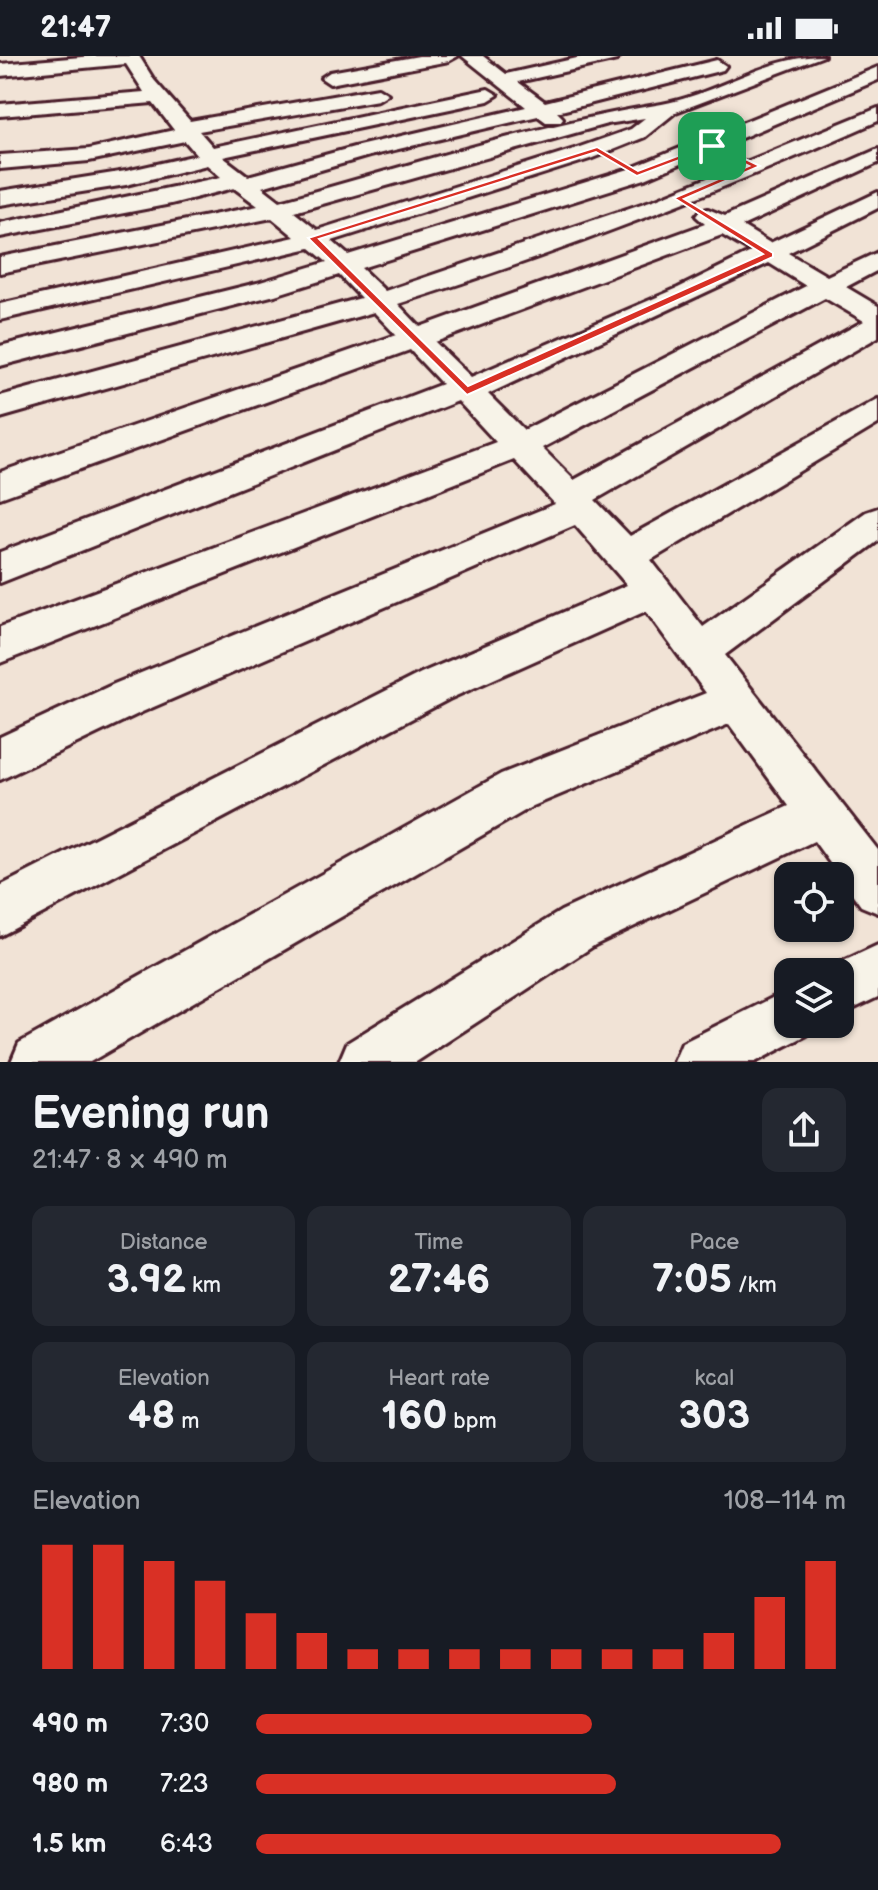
<!DOCTYPE html>
<meta charset="utf-8">
<style>
:root{--surface:#171b24;--page:#242831;--text:#f1f3f6;--muted:#9ea1a6;--accent:#d93025}
body{margin:0;font-family:"Balsamiq Sans",sans-serif;background:var(--page);color:var(--text);height:100vh;display:flex;flex-direction:column;font-size:30px;white-space:nowrap}
*{box-sizing:border-box;margin:0}
p{font-size:26px;color:var(--muted)}
.icon{flex:none;width:44px;height:44px;fill:none;stroke:currentColor;stroke-width:2;stroke-linecap:round;stroke-linejoin:round}
.map{position:relative;height:1006px;overflow:hidden}
.sheet{display:flex;flex-direction:column;background:var(--surface);flex:1}
.sheet>*{flex:none}
.tools{position:absolute;left:774px;top:806px;display:grid;gap:16px}
.tools a{display:grid;place-items:center;width:80px;height:80px;border-radius:16px;background:var(--surface);box-shadow:0 2px 6px #0004;font-size:40px}
.pin{position:absolute;display:grid;place-items:center;width:68px;height:68px;color:#fff;margin:-34px;border-radius:16px;box-shadow:0 4px 12px #0006}
.round{display:grid;place-items:center;flex:none;width:84px;height:84px;border-radius:16px;background:var(--page)}
.headline{display:flex;align-items:center;justify-content:space-between;height:136px;padding:0 32px}
h1{font-size:44px;font-weight:700;line-height:60px}
.stats{display:grid;grid-template-columns:repeat(3,1fr);gap:12px;height:136px;padding:8px 32px}
.stats div{display:grid;align-content:center;border-radius:16px;background:var(--page);text-align:center}
.stats b{font-size:40px;font-weight:700}
.stats small{font-size:22px;font-weight:400}
.stats p{font-size:22px}
.chart{height:224px;padding:16px 32px}
.chart p{display:flex;justify-content:space-between}
.chart svg{width:100%;height:144px;margin-top:8px;stroke:var(--accent);stroke-width:6}
ul{padding:0 32px;list-style:none;font-size:26px}
li{display:grid;grid-template-columns:128px 96px 1fr;align-items:center;height:60px}
li i{height:20px;border-radius:10px;background:var(--accent)}
.status{display:flex;justify-content:space-between;align-items:center;height:56px;padding:0 40px;background:var(--surface);direction:ltr}
.status svg{height:22px;fill:currentColor}
.map>svg:first-child{display:block}
.lines{fill:none;stroke-linecap:round;stroke-linejoin:round}
.minor-casing{stroke:#4a1f2b;stroke-width:6}
.minor{fill:#f7f3e8;fill-rule:evenodd}
.route{fill:#d93025;stroke:#fff;stroke-width:2;fill-rule:evenodd}
</style>
<div class="status"><b>21:47</b><svg viewBox="0 0 49 12"><path d="M0 12V9h3v3zM5 12V6h3v6zM10 12V3h3v9zM15 12V0h3v12zM26 1h20v11H26zM47 4h2v5h-2z"/></svg></div>
<div class="map">
<svg width="878" height="1006" viewBox="0 0 878 1006">
<rect width="100%" height="100%" fill="#f1e3d6"/>
<filter id="ink" filterUnits="userSpaceOnUse"><feTurbulence type="fractalNoise" baseFrequency=".0125" numOctaves="2"/><feDisplacementMap in="SourceGraphic" scale="16" xChannelSelector="R" yChannelSelector="G"/><feConvolveMatrix kernelMatrix="1 2 1 2 8 2 1 2 1" color-interpolation-filters="sRGB"/></filter>
<g filter="url(#ink)">
<g class="lines">
<defs>
<g id="minor">
<path d="M93 0H139L154 24 190 65 378 32 388 38 378 44 199 75 213 91 488 33 498 39 488 45 223 101 248 120 354 91 526 51 462 0H483L506 18 586 0H620L617 4 518 26 545 46 717 4 726 10 723 14 557 56 563 62 560 66H546L538 60 369 100 262 131 280 145C407 110 533 69 662 48 718 38 766 0 824 0L676 56 645 81 590 103 332 185 348 199 629 113 878 11V24L645 123 361 212 385 235 656 143 878 52V65C721 135 562 196 398 248L420 271 705 168 696 160 700 155 708 153 725 160 878 93V107L742 170 770 187 878 136V152L788 197 827 220 878 196V214L846 231 878 250V281L595 444 630 480 878 343V368L651 504 703 571 866 456 878 452V485L725 599 878 794V857L861 850 814 785 595 889 416 1006H339L347 987 561 855 789 750 729 668 533 750 90 1006H11L19 987 501 718 706 637 646 555 449 643 0 880V830L421 617 627 529 575 469 142 656 0 724V681L114 628 555 448 514 404 0 607V571L496 386 458 345 0 527V496L442 328 410 294 0 442V416L396 279 374 256 0 362V340L361 242 339 219 275 239 0 310V290L257 227 327 206 310 192 0 264V248L295 181 272 162 0 217V201L258 150 234 132 171 148 0 181V167L221 121 207 109 126 129 0 149V135L126 115 197 99 185 85 89 105 0 113V99L89 93 174 74 153 47 0 60V48L144 36 126 8 0 20V8ZM645 62 631 73 574 93 317 174 294 156 607 68ZM722 179 751 196 678 232 471 321 435 286ZM769 207 806 230 524 374 488 338ZM825 242 864 265 574 424 542 392Z"/>
<polygon points="419,0 458,0 449,5 330,28 321,22 330,16"/>
<polygon points="878,889 878,941 840,959 840,916 822,915"/>
<polygon points="788,934 788,968 811,968 807,979 755,1006 674,1006 682,987"/>
</g>
</defs>
<!-- minor casing -->
<use href="#minor" class="minor-casing"/>
<!-- minor -->
<use href="#minor" class="minor"/>
</g>
</g>
<!-- route -->
<path class="route" d="M712 87 760 110 684 143 773 197V201L467 339 308 182 597 91 638 115ZM711 92 749 110 674 142 763 198 468 330 319 183 596 96 637 120Z"/>
</svg>
<div class="tools">
<a><svg class="icon" aria-label="locate" viewBox="0 0 24 24"><circle cx="12" cy="12" r="6"/><path d="M12 2v4M12 18v4M2 12h4M18 12h4"/></svg></a>
<a><svg class="icon" aria-label="layers" viewBox="0 0 24 24"><path d="M12 4l9 5-9 5-9-5zM3 14l9 5 9-5"/></svg></a>
</div>
<div class="pin" style="left:712px;top:90px;background:#1e9e55"><svg class="icon" aria-label="arrive" viewBox="0 0 24 24"><path d="M6 21V4h12l-3 4 3 4H6"/></svg></div>
</div>
<section class="sheet">
<div class="headline"><div><h1>Evening run</h1><p>21:47 · 8 × 490 m</p></div><a class="round"><svg class="icon" aria-label="share" viewBox="0 0 24 24"><path d="M12 15V3M7 8l5-5 5 5M5 13v7h14v-7"/></svg></a></div>
<div class="stats">
<div><p>Distance</p><b>3.92<small> km</small></b></div>
<div><p>Time</p><b>27:46</b></div>
<div><p>Pace</p><b>7:05<small> /km</small></b></div>
</div>
<div class="stats">
<div><p>Elevation</p><b>48<small> m</small></b></div>
<div><p>Heart rate</p><b>160<small> bpm</small></b></div>
<div><p>kcal</p><b>303</b></div>
</div>
<div class="chart"><p><span>Elevation</span>108–114 m</p>
<svg viewBox="0 0 160 44" preserveAspectRatio="none"><path d="M5 44V6M15 44V6M25 44V11M35 44V17M45 44V27M55 44V33M65 44V38M75 44V38M85 44V38M95 44V38M105 44V38M115 44V38M125 44V38M135 44V33M145 44V22M155 44V11"/></svg>
</div>
<ul>
<li><b>490 m</b>7:30<i style="width:57%"></i></li>
<li><b>980 m</b>7:23<i style="width:61%"></i></li>
<li><b>1.5 km</b>6:43<i style="width:89%"></i></li>
</ul>
</section>
